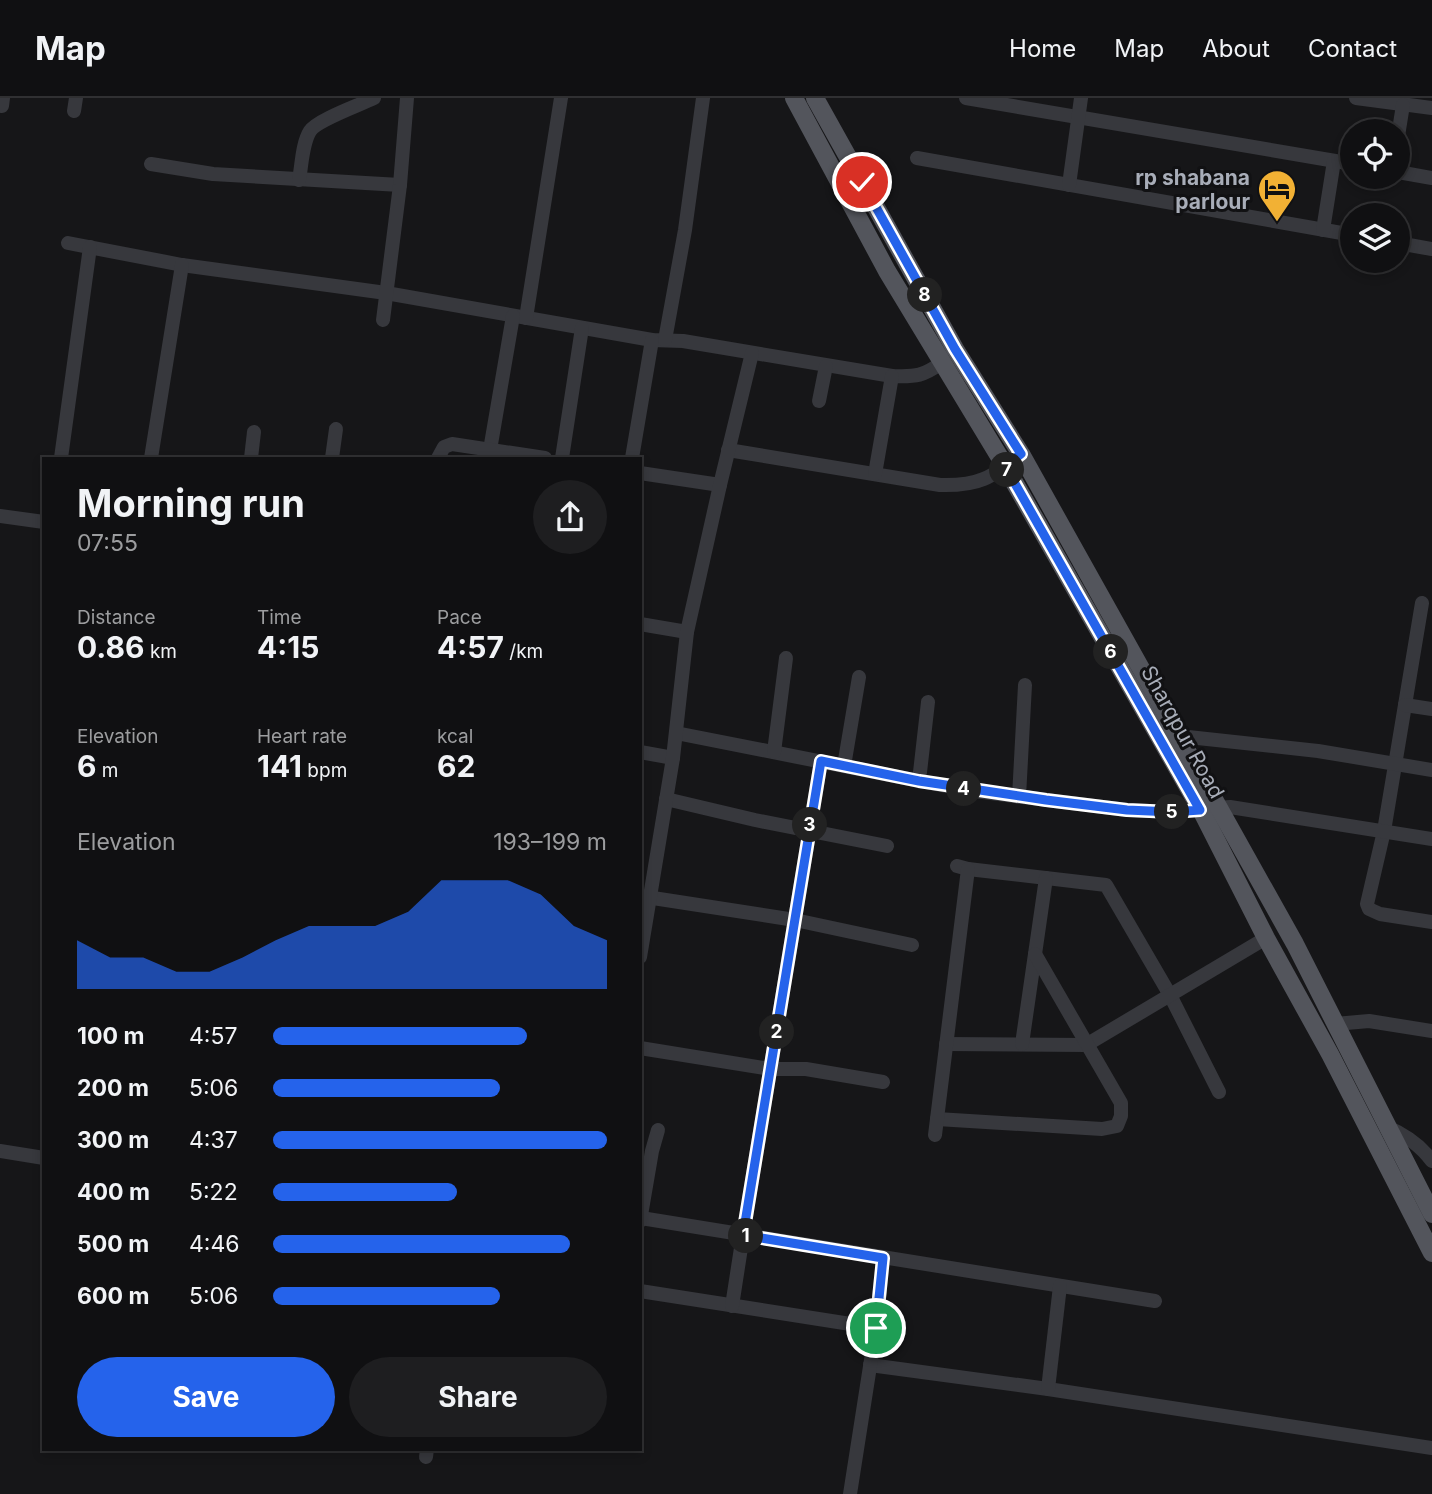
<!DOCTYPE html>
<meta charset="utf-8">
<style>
:root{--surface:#101012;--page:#1e1e20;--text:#f1f3f6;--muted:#9c9d9f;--line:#303032;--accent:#2563eb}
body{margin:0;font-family:Inter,sans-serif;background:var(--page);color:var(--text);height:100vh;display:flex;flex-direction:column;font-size:26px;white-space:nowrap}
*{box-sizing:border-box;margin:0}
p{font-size:23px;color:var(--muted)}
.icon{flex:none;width:38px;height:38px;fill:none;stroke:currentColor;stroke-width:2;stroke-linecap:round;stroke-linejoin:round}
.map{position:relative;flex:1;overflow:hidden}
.panel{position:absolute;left:42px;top:359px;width:600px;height:994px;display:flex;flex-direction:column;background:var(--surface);border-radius:0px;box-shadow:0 4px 10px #0003,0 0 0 2px var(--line)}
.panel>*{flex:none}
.buttons{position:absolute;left:1340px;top:21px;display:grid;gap:14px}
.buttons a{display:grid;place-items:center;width:70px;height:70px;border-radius:50%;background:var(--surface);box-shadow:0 4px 10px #0003,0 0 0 2px var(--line);font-size:35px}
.pin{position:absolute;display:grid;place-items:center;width:60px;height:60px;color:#fff;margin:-30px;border:4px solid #fff;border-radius:50%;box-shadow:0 2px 7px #0007}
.km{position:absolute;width:35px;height:35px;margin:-18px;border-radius:50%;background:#222;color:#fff;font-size:19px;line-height:35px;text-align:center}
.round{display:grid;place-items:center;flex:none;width:74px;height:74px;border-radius:37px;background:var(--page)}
.headline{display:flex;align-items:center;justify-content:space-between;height:119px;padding:0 35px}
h1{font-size:38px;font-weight:700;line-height:52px}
.stats{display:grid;grid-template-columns:repeat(3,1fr);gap:10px;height:119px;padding:7px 35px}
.stats div{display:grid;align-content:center}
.stats b{font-size:30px;font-weight:700}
.stats small{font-size:19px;font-weight:400}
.stats p{font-size:19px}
.chart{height:196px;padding:14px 35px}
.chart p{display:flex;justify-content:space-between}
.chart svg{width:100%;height:126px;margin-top:7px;fill:var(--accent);opacity:.7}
.cta{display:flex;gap:14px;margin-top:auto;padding:14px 35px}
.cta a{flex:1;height:80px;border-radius:42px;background:var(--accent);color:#fff;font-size:28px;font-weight:700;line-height:80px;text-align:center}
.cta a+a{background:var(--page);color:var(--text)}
ul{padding:0 35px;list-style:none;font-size:23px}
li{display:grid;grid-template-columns:112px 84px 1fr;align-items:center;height:52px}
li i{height:18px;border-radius:9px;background:var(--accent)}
header{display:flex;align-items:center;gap:42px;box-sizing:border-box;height:98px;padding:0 35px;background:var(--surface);border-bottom:2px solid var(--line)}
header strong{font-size:33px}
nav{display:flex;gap:38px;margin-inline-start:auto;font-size:24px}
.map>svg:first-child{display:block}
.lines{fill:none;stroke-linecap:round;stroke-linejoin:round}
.minor{stroke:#37383d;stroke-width:14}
.major{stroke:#53555c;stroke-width:18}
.route-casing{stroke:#fff;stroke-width:14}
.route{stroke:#2563eb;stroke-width:9}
.labels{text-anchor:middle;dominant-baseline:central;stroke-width:6;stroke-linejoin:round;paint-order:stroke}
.poi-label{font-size:21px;font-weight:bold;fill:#a8adb8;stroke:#111113;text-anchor:end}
.street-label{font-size:21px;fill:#a8adb8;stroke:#111113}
</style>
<header>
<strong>Map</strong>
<nav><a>Home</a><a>Map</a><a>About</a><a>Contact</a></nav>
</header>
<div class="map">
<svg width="1432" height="1396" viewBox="0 0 1432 1396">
<rect width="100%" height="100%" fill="#161618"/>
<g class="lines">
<!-- minor -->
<g class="minor">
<polyline points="966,0 1353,66"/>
<polyline points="1356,0 1432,10"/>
<polyline points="2,8 3,0"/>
<polyline points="74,13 76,0"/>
<polyline points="1398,38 1403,7"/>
<polyline points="917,60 1353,137"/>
<polyline points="151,66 213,76 400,87"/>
<polyline points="1398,74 1432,80"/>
<path d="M299 82C302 66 302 46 310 33 317 22 360 7 374 0"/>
<polyline points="1069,87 1081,0"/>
<polyline points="1323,132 1334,63"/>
<path d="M68 145 182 167 386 195 652 242 683 243 892 278C917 279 923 278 943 264"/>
<polyline points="1398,145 1432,151"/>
<polyline points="526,220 561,0"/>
<polyline points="383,222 400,87 407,0"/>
<polyline points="665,242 685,132 703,0"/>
<polyline points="819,303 826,268"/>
<polyline points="490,352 513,218"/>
<path d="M728 352 940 387C980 388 990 380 1021 356"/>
<polyline points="61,360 90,149"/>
<polyline points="151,360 182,167"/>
<polyline points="251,360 254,334"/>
<polyline points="332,360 336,331"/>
<polyline points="438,360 444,349 452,346 545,360"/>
<polyline points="562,360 582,230"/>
<polyline points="632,360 652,242"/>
<polyline points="640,375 720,387"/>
<polyline points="875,376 892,278"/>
<polyline points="0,418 44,424"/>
<polyline points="1422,505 1384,733 1367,806 1369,811 1380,816 1432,824"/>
<polyline points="640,526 687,534"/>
<polyline points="1405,607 1432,611"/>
<polyline points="676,635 919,683 975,693 1127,712 1172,714 1230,709 1432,741"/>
<polyline points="1179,638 1318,653 1432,672"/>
<polyline points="640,654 673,660"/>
<polyline points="774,654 786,560"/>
<polyline points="844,668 859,579"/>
<polyline points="919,683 928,604"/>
<polyline points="1019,699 1025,587"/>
<polyline points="666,701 755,722 887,748"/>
<polyline points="957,768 968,771 1106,787 1170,897 1219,994"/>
<polyline points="640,798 795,822 912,847"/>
<polyline points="640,859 673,660 687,534 720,387 752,255"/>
<polyline points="1335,926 1369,923 1432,933"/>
<polyline points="946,946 1086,947 1266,840"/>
<polyline points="1022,946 1046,780"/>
<polyline points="640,950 770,971 806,971 883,984"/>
<polyline points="937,1021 1102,1031 1117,1028 1121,1018 1121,1005 1035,856"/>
<path d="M1387 1029C1406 1037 1420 1047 1432 1063"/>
<polyline points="935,1037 968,771"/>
<polyline points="0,1053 44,1060"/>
<polyline points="641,1120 1155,1203"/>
<polyline points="640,1123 652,1053 658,1032"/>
<polyline points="640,1193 876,1230"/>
<polyline points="732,1208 743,1137 821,663"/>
<polyline points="870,1267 1048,1291 1432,1350"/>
<polyline points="1048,1291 1060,1188"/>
<polyline points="426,1359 427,1351"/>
<polyline points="850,1396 876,1230 883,1160"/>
</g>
<!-- major -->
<g class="major">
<polyline points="794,0 887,173 1005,368 1201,712 1266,840 1330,956 1432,1155"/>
<polyline points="815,0 955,251 1021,356 1295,846 1432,1116"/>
</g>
</g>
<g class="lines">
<defs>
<polyline id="route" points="862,84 955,251 1021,356 1005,368 1200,712 1172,714 1127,712 1046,702 919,683 821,663 743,1137 883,1160 876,1230"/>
</defs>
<!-- route casing -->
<use href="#route" class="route-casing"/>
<!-- route -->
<use href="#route" class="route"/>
</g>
<!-- icons -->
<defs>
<symbol id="hotel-pin" viewBox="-11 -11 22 30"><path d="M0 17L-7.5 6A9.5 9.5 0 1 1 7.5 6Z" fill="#f2b134" stroke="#111113"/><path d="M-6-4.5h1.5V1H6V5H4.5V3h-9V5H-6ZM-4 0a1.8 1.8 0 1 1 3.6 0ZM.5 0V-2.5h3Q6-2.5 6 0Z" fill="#111"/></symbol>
</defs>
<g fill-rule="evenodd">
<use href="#hotel-pin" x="1255" y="69" width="44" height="60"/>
</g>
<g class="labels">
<!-- poi labels -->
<g class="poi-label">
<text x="1250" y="79">rp shabana<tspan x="1250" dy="24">parlour</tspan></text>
</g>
<!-- street labels -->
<g class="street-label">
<text transform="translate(1183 634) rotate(61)">Sharqpur Road</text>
</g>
</g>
</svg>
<div class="buttons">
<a><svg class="icon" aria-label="locate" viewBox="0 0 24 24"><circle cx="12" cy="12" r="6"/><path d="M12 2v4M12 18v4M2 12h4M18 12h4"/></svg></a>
<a><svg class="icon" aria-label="layers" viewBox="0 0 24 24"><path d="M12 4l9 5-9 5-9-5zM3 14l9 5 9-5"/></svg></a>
</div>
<div class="pin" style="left:876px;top:1230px;background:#1e9e55"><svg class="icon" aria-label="arrive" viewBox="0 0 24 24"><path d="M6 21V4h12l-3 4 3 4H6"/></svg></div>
<div class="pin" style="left:862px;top:84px;background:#d93025"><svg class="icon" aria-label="check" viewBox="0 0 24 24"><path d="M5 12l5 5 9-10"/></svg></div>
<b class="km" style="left:746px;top:1138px">1</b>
<b class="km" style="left:777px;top:934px">2</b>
<b class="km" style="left:810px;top:727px">3</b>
<b class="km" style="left:964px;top:691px">4</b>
<b class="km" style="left:1172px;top:714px">5</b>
<b class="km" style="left:1111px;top:554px">6</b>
<b class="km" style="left:1007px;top:372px">7</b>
<b class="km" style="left:925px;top:197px">8</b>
<section class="panel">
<div class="headline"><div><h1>Morning run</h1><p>07:55</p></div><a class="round"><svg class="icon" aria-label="share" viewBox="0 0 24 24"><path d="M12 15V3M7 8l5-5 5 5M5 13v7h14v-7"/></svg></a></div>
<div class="stats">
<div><p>Distance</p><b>0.86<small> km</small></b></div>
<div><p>Time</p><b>4:15</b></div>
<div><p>Pace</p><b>4:57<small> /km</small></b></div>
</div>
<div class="stats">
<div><p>Elevation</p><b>6<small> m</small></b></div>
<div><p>Heart rate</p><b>141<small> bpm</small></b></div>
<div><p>kcal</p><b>62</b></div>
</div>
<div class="chart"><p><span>Elevation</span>193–199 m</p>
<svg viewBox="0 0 160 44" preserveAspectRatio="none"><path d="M0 44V27L10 33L20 33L30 38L40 38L50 33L60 27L70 22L80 22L90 22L100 17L110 6L120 6L130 6L140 11L150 22L160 27V44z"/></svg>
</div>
<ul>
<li><b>100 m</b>4:57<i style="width:76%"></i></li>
<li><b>200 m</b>5:06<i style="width:68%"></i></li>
<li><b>300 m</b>4:37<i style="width:100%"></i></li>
<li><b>400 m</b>5:22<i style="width:55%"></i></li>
<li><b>500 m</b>4:46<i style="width:89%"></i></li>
<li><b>600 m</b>5:06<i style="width:68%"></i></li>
</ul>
<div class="cta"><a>Save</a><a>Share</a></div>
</section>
</div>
